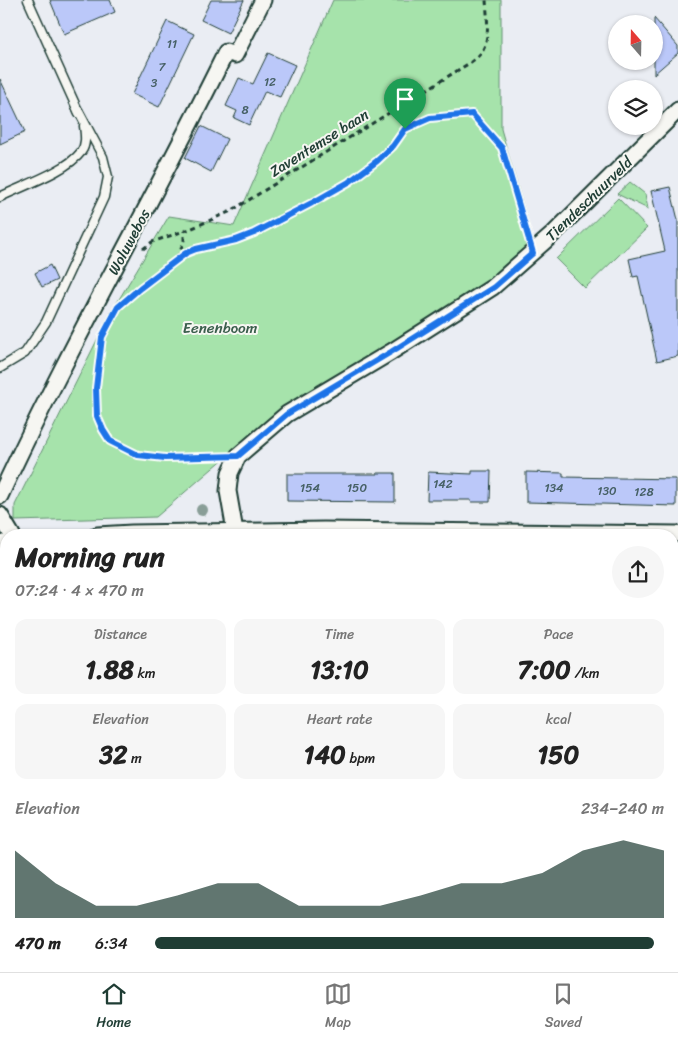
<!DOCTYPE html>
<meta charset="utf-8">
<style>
:root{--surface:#fff;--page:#f6f6f6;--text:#222;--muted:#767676;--line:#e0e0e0;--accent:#1f3d34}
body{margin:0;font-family:Sriracha,sans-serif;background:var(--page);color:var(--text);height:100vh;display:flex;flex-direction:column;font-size:19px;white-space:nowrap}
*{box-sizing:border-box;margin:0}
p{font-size:16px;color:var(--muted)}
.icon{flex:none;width:28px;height:28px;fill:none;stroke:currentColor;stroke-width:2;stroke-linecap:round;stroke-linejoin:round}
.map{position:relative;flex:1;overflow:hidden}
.details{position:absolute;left:0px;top:529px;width:679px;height:444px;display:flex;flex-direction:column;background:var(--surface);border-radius:20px 20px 0 0;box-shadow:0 1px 4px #0004}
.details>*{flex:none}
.needle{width:32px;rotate:340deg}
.controls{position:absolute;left:608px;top:15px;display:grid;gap:10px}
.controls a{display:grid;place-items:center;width:55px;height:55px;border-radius:50%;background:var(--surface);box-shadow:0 1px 4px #0004;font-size:25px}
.pin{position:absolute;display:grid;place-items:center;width:42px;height:42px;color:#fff;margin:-51px -21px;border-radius:50% 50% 50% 0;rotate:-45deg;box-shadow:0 0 5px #0007}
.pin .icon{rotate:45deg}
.round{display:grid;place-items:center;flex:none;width:52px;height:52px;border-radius:26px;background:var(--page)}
.headline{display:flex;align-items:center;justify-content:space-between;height:85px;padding:0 15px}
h1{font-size:28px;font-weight:700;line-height:38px}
.figures{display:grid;grid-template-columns:repeat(3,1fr);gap:8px;height:85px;padding:5px 15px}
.figures div{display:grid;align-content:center;border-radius:12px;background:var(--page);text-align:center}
.figures b{font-size:25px;font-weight:700}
.figures small{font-size:14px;font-weight:400}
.figures p{font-size:14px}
.chart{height:140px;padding:10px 15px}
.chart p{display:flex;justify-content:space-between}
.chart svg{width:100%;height:90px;margin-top:5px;fill:var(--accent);opacity:.7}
ul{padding:0 15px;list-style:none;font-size:16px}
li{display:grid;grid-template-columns:80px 60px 1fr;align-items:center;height:38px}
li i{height:12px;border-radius:6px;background:var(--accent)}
.dock{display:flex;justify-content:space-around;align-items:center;height:70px;border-top:1px solid var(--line);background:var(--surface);font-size:14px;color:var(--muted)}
.dock a{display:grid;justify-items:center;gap:2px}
.dock .selected{color:var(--accent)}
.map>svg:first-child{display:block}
.green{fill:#a6e3ab;stroke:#629070}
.building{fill:#bbc8f9;stroke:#1f3d34}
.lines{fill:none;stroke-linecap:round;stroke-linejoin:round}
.service-casing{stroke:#1f3d34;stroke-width:11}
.minor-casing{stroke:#1f3d34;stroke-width:19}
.path{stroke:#1f3d34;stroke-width:3;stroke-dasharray:5 4;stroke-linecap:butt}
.service{stroke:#f6f6f2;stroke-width:8}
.minor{stroke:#f6f6f2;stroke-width:15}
.tree{fill:#899e97}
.route-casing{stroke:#fff;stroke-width:10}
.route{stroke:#1a73e8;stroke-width:6}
.labels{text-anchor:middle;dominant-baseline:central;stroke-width:4;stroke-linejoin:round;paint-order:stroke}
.number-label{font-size:12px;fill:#466065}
.street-label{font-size:15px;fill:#1f3d34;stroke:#f6f6f2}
.park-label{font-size:15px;fill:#3a5e4c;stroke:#f6f6f2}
</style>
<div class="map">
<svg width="678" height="972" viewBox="0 0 678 972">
<rect width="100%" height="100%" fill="#eaedf3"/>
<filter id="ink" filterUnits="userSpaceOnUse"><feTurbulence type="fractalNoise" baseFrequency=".02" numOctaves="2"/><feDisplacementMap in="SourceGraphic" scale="10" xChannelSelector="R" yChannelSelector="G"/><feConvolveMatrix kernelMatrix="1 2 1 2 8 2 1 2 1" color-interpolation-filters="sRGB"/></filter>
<g filter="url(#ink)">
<!-- green -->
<g class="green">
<polygon points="333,0 501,0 501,129 533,241 490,281 283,408 156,517 15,521 15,505 109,316 169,216 234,226"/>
<polygon points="630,182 645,194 648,209 617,194"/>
<polygon points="618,198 647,228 585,288 556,259"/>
<polygon points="143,966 217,966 214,972 138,972"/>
</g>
<!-- building -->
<g class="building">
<polygon points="50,0 110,0 115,12 64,34"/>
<polygon points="211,0 244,0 228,33 201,20"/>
<polygon points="654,18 678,46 678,53 654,74"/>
<polygon points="167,21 194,34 159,107 132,94"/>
<polygon points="268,53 295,65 280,97 265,91 249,125 234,118 237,111 226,106 239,78 253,84"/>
<polygon points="0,79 25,132 0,144"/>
<polygon points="201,126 227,139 211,172 185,158"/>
<polygon points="670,187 678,220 678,356 657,361 638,276 633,277 629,259 665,251 651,191"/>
<polygon points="50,265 57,280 42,287 35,273"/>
<polygon points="472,471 491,471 490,502 471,502 471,500 427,500 428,472 472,474"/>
<polygon points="526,472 563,473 563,477 676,479 676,506 526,502"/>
<polygon points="377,473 395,473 395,502 287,501 287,474 377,474"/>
</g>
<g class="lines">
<defs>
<g id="service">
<polyline points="28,0 79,113"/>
<path d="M0 197C22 186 67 171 81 152 87 144 85 134 84 126"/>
<polyline points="0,368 25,353 46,322 104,197 108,177 103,157 78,110"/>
</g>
<g id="minor">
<path d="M0 496C70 345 153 201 226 52L235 55 263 0"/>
<polyline points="0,515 12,535"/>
<polyline points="235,531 228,491 230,473 238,456 287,414 391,352 493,287 553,234 678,110"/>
<polyline points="97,535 132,533 324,530 678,534"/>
<polyline points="0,544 6,543"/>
<polyline points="0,727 6,719"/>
<polyline points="443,966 448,972"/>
<polyline points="18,972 23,966"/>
</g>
</defs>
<!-- service casing -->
<use href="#service" class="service-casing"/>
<!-- minor casing -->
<use href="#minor" class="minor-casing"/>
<!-- path -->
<g class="path">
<path d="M143 249 152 242 190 229 231 211 468 64C472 61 477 58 480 54 491 40 487 17 486 0"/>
<polyline points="178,258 184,240 184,231"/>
<path d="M223 456C183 457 110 468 97 416 94 403 96 388 97 375 99 351 103 327 118 307 127 295 179 255 193 250 212 242 233 241 251 234 284 221 319 201 348 183 364 173 381 161 392 147 397 141 400 133 406 129 425 116 450 116 472 114L502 149 528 235"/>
<polyline points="0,576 6,571"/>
<polyline points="145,966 152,972"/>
<polyline points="175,972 176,966"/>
</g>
<!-- service -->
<use href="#service" class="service"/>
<!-- minor -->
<use href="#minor" class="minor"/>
</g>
<!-- trees -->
<circle class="tree" cx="202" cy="510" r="6"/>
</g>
<g class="lines" filter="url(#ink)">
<defs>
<polygon id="route" points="472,114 502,148 533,253 494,287 391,352 287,414 238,456 165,458 138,455 110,441 103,430 97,416 96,388 102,337 118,307 140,288 186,253 196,249 236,240 254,233 312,203 349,182 377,161 393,146 405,129 430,118"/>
</defs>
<!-- route casing -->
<use href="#route" class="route-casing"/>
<!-- route -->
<use href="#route" class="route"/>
</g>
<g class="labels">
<!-- number labels -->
<g class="number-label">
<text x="172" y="44">11</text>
<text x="162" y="67">7</text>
<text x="270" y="82">12</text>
<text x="154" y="83">3</text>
<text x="245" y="110">8</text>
<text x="443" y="484">142</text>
<text x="310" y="488">154</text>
<text x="357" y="488">150</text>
<text x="554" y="488">134</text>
<text x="607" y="491">130</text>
<text x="644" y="492">128</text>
</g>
<!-- street labels -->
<g class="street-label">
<text transform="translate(319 143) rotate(-32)">Zaventemse baan</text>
<text transform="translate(589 199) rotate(-44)">Tiendeschuurveld</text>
<text transform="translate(129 242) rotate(-62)">Woluwebos</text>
</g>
<!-- park labels -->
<g class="park-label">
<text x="220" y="328">Eenenboom</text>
</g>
</g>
</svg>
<div class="controls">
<a><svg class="needle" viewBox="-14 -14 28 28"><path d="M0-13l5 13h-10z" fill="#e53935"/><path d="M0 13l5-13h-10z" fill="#767676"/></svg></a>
<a><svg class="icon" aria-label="layers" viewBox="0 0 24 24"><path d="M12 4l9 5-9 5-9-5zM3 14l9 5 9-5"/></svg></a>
</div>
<div class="pin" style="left:405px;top:129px;background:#1e9e55"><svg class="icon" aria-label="arrive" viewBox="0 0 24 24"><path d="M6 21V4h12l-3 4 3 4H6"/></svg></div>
<section class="details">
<div class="headline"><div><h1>Morning run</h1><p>07:24 · 4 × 470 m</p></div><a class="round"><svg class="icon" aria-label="share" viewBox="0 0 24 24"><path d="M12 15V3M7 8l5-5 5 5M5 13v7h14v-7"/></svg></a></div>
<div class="figures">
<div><p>Distance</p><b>1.88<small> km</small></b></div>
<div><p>Time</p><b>13:10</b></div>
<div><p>Pace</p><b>7:00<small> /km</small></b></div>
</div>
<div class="figures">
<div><p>Elevation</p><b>32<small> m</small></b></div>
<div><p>Heart rate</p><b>140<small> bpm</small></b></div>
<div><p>kcal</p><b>150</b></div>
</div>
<div class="chart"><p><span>Elevation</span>234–240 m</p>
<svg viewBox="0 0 160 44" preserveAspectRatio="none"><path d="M0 44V11L10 27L20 38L30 38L40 33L50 27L60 27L70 38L80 38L90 38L100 33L110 27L120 27L130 22L140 11L150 6L160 11V44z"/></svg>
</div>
<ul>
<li><b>470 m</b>6:34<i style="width:98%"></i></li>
</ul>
</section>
</div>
<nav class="dock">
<a class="selected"><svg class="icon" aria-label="home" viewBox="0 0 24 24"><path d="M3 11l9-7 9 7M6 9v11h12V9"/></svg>Home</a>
<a><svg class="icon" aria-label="map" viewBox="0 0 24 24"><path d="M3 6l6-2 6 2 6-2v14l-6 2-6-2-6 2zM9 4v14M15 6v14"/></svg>Map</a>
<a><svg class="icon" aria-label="saved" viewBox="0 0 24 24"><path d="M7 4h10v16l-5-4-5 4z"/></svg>Saved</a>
</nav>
